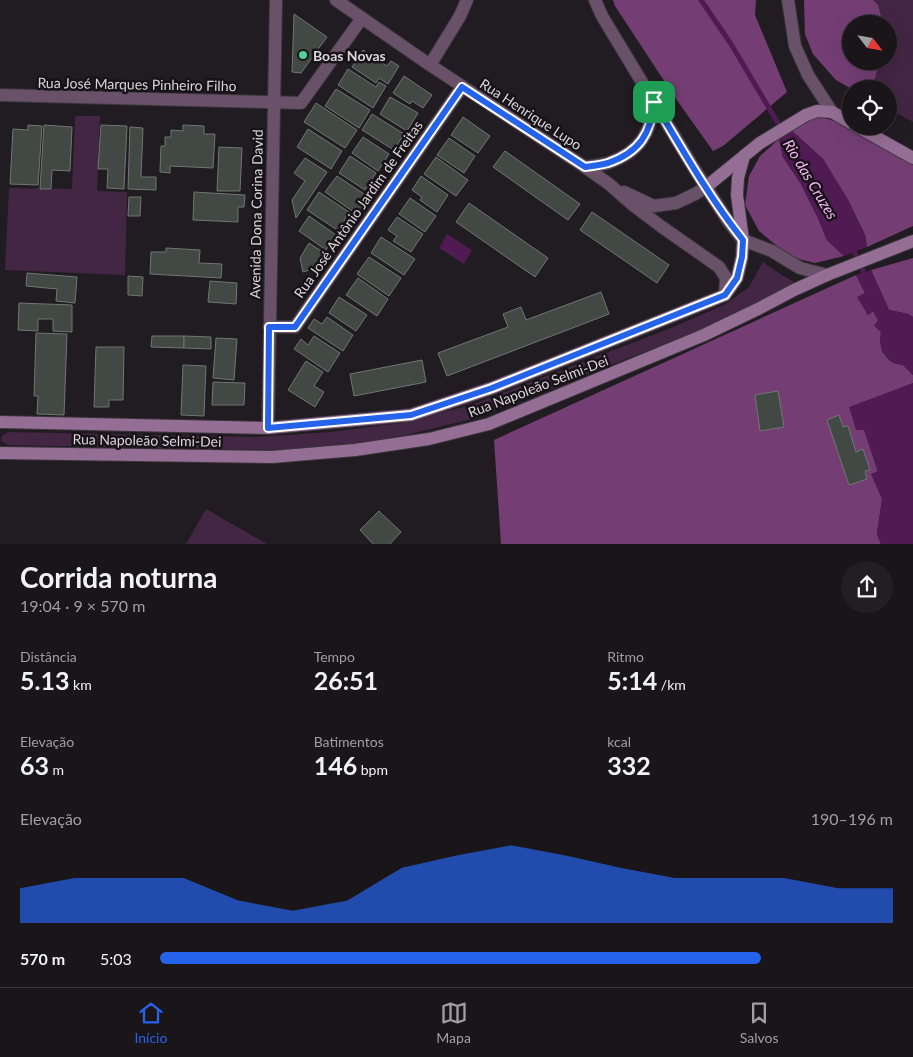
<!DOCTYPE html>
<html lang="pt">
<meta charset="utf-8">
<style>
:root{--surface:#191519;--page:#221e22;--text:#f1f3f6;--muted:#9f9fa2;--line:#373438;--accent:#2563eb}
body{margin:0;font-family:Lato,sans-serif;background:var(--page);color:var(--text);height:100vh;display:flex;flex-direction:column;font-size:19px;white-space:nowrap}
*{box-sizing:border-box;margin:0}
p{font-size:16px;color:var(--muted)}
.icon{flex:none;width:28px;height:28px;fill:none;stroke:currentColor;stroke-width:2;stroke-linecap:round;stroke-linejoin:round}
.map{position:relative;height:544px;overflow:hidden}
.panel{display:flex;flex-direction:column;background:var(--surface);flex:1}
.panel>*{flex:none}
.needle{width:32px;rotate:121deg}
.controls{position:absolute;left:842px;top:15px;display:grid;gap:10px}
.controls a{display:grid;place-items:center;width:55px;height:55px;border-radius:50%;background:var(--surface);box-shadow:0 5px 20px #0002,0 0 0 1px var(--line);font-size:25px}
.pin{position:absolute;display:grid;place-items:center;width:42px;height:42px;color:#fff;margin:-21px;border-radius:10px;box-shadow:0 2px 8px #0006}
.round{display:grid;place-items:center;flex:none;width:52px;height:52px;border-radius:26px;background:var(--page)}
.summary{display:flex;align-items:center;justify-content:space-between;height:85px;padding:0 20px}
h1{font-size:28px;font-weight:700;line-height:38px}
.metrics{display:grid;grid-template-columns:repeat(3,1fr);gap:8px;height:85px;padding:5px 20px}
.metrics div{display:grid;align-content:center}
.metrics b{font-size:25px;font-weight:700}
.metrics small{font-size:14px;font-weight:400}
.metrics p{font-size:14px}
.chart{height:140px;padding:10px 20px}
.chart p{display:flex;justify-content:space-between}
.chart svg{width:100%;height:90px;margin-top:5px;fill:var(--accent);opacity:.7}
ul{padding:0 20px;list-style:none;font-size:16px}
li{display:grid;grid-template-columns:80px 60px 1fr;align-items:center;height:38px}
li i{height:12px;border-radius:6px;background:var(--accent)}
.menu{display:flex;justify-content:space-around;align-items:center;height:70px;border-top:1px solid var(--line);background:var(--surface);font-size:14px;color:var(--muted)}
.menu a{display:grid;justify-items:center;gap:2px}
.menu .on{color:var(--accent)}
.map>svg:first-child{display:block}
.green{fill:#432644;fill-rule:evenodd}
.forest{fill:#743e75}
.water{fill:#4f1b52}
.lines{fill:none;stroke-linecap:round;stroke-linejoin:round}
.stream{stroke:#4f1b52;stroke-width:5}
.building{fill:#424945;stroke:#6f7772}
.minor-casing{stroke:#3b363b;stroke-width:14}
.tertiary-casing{stroke:#3b363b;stroke-width:14}
.secondary-casing{stroke:#3b363b;stroke-width:14}
.minor{stroke:#6a516a;stroke-width:12}
.tertiary{stroke:#6a516a;stroke-width:12}
.secondary{stroke:#956e95;stroke-width:12}
.route-casing{stroke:#fff;stroke-width:10}
.route{stroke:#2563eb;stroke-width:6}
.poi-dot{fill:#51d397;stroke:#181318;stroke-width:2}
.labels{text-anchor:middle;dominant-baseline:central;stroke-width:5;stroke-linejoin:round;paint-order:stroke}
.poi-label{font-size:14px;font-weight:bold;fill:#dad6da;stroke:#181318;text-anchor:start}
.street-label{font-size:14px;fill:#dad6da;stroke:#181318}
.water-label{font-size:15px;font-style:italic;fill:#f7b8f8;stroke:#181318}
</style>
<div class="map">
<svg width="913" height="545" viewBox="0 0 913 545">
<rect width="100%" height="100%" fill="#211c21"/>
<!-- green -->
<g class="green">
<path d="M804 0H913V122L889 109V89H852L836 80 813 54 805 34ZM851 24H889V61H851Z"/>
<polygon points="75,116 100,116 97,191 127,192 125,275 5,270 9,188 72,189"/>
<path d="M763 262C774 270 784 277 796 283L755 308 476 418 406 435 341 446 272 450 8 445 1 441 2 436 8 432 257 437 330 432 402 423 471 405 671 328 726 304 749 287Z"/>
<polygon points="206,509 267,544 186,544"/>
</g>
<!-- forest -->
<g class="forest">
<polygon points="613,0 756,0 755,15 787,92 723,146 713,151 676,99 615,6"/>
<polygon points="804,0 873,0 878,5 883,24 851,24 851,61 879,61 874,82 869,89 852,89 836,80 813,54 805,34"/>
<polygon points="815,115 851,126 913,161 913,226 867,247 865,235 848,200 823,159 791,130"/>
<polygon points="779,139 783,157 801,184 817,216 827,240 844,256 815,263 790,257 759,231 745,205 749,176 760,156"/>
<polygon points="913,258 913,317 908,314 889,310 871,270"/>
<polygon points="856,275 865,293 858,297 868,315 873,311 878,320 881,332 880,342 887,358 893,363 903,365 913,375 913,383 903,387 864,429 878,472 872,474 882,499 877,534 881,544 501,544 494,440"/>
</g>
<!-- water -->
<g class="water">
<polygon points="791,130 823,159 848,200 865,236 867,247 844,256 827,240 817,216 801,184 783,157 779,139"/>
<polygon points="447,234 472,250 464,264 439,248"/>
<polygon points="871,270 889,310 908,314 913,317 913,375 903,365 893,363 882,352 880,342 881,332 874,326 878,320 873,311 868,315 857,297 865,293 856,275"/>
<polygon points="913,383 913,544 881,544 877,534 882,499 871,474 878,471 864,430 856,430 849,407"/>
</g>
<g class="lines">
<!-- stream -->
<g class="stream">
<polyline points="701,0 731,44 782,130"/>
<polyline points="852,247 866,277"/>
</g>
</g>
<!-- building -->
<g class="building">
<polygon points="294,14 327,37 301,73 292,72"/>
<polygon points="363,50 387,66 391,61 399,66 388,84 379,78 376,83 352,67"/>
<polygon points="348,69 376,87 379,82 386,86 373,108 338,85"/>
<polygon points="404,76 432,95 423,108 412,101 410,104 393,93"/>
<polygon points="336,89 370,110 359,128 325,106"/>
<polygon points="390,97 418,113 407,131 380,114"/>
<polygon points="316,103 357,130 345,148 304,122"/>
<polygon points="372,114 404,134 394,150 362,130"/>
<polygon points="463,117 490,136 478,153 451,135"/>
<polygon points="28,125 42,126 38,185 10,184 13,129 28,130"/>
<polygon points="44,125 72,127 70,171 52,170 51,189 40,189"/>
<polygon points="101,125 127,126 124,189 107,188 108,169 98,169"/>
<polygon points="183,125 204,126 204,134 215,134 213,168 170,166 170,173 160,172 161,146 165,146 165,137 171,137 171,130 183,131"/>
<polygon points="130,127 143,128 141,177 156,177 156,190 128,189"/>
<polygon points="308,129 342,151 331,169 297,147"/>
<polygon points="363,137 389,154 378,171 352,153"/>
<polygon points="449,138 475,156 464,173 437,155"/>
<polygon points="219,147 242,148 240,191 217,191"/>
<polygon points="505,151 580,204 568,220 493,167"/>
<polygon points="350,156 376,173 365,190 339,173"/>
<polygon points="436,157 468,180 456,196 424,174"/>
<polygon points="305,158 327,172 296,218 292,200 305,181 294,173"/>
<polygon points="337,176 370,198 358,215 325,192"/>
<polygon points="421,176 448,195 437,212 420,200 422,197 412,190"/>
<polygon points="194,192 245,195 244,207 238,207 238,222 193,220"/>
<polygon points="319,192 349,212 344,220 352,225 345,235 307,210"/>
<polygon points="129,197 141,197 140,216 128,216"/>
<polygon points="410,198 436,216 425,232 399,214"/>
<polygon points="469,203 548,258 535,277 456,222"/>
<polygon points="592,212 669,265 657,283 580,230"/>
<polygon points="309,216 336,235 326,250 299,231"/>
<polygon points="397,217 423,234 411,252 393,241 397,236 388,230"/>
<polygon points="381,237 415,259 404,275 371,253"/>
<polygon points="309,243 326,254 316,268 303,272 300,258"/>
<polygon points="166,248 200,250 199,263 222,264 221,278 150,274 151,252 166,252"/>
<polygon points="369,257 401,278 389,296 357,274"/>
<polygon points="27,273 77,277 75,303 56,301 57,289 26,286"/>
<polygon points="128,276 143,277 142,296 128,295"/>
<polygon points="358,278 388,299 377,316 346,295"/>
<polygon points="210,281 237,283 236,304 208,302"/>
<polygon points="601,292 609,314 447,376 438,353 508,327 503,314 521,307 526,320"/>
<polygon points="339,297 367,315 356,331 329,313"/>
<polygon points="19,303 72,305 72,332 53,331 53,319 38,319 38,331 18,330"/>
<polygon points="327,317 353,335 343,351 308,328 314,319 322,324"/>
<polygon points="36,333 67,334 64,415 37,414 38,396 34,396"/>
<polygon points="152,336 184,336 184,348 151,347"/>
<polygon points="184,336 211,337 211,349 184,348"/>
<polygon points="314,336 340,353 328,372 294,349 301,339 308,345"/>
<polygon points="216,338 237,339 234,380 213,378"/>
<polygon points="96,347 124,347 123,400 109,400 109,407 94,407"/>
<polygon points="422,360 426,382 354,396 350,374"/>
<polygon points="306,361 323,372 314,386 324,392 315,407 288,390"/>
<polygon points="183,365 206,366 204,416 181,415"/>
<polygon points="213,382 245,383 244,405 212,405"/>
<polygon points="778,391 784,427 760,431 755,395"/>
<polygon points="839,415 843,427 848,426 856,452 863,449 870,470 865,471 867,479 849,485 827,420"/>
<polygon points="379,511 401,532 389,545 374,545 360,530"/>
</g>
<g class="lines">
<defs>
<g id="minor">
<polyline points="595,0 602,16 695,170 728,221 743,240 772,251 800,268 827,275"/>
<polyline points="788,0 795,46 808,75 832,112"/>
<polyline points="430,65 460,16 467,0"/>
<polyline points="0,95 301,103 362,18"/>
<polyline points="269,327 295,327 462,87"/>
<polyline points="268,428 276,0"/>
</g>
<g id="tertiary">
<polyline points="336,0 430,65 585,167 609,184 634,206 662,227 719,267 726,278 725,295"/>
<path d="M585 167C593 166 601 165 608 163 640 152 651 133 654 102"/>
<polyline points="624,192 654,206 676,203 695,194 706,187"/>
</g>
<g id="secondary">
<polyline points="856,126 913,158"/>
<polyline points="706,187 744,156"/>
<polyline points="0,422 268,428 411,415 492,388 725,295 737,278 742,257 743,240 737,195 738,178 744,156 760,143 806,115 817,111 832,112 851,123"/>
<polyline points="0,453 272,457 355,450 429,439 489,424 704,335 758,309 794,290 827,275 913,241"/>
</g>
</defs>
<!-- minor casing -->
<use href="#minor" class="minor-casing"/>
<!-- tertiary casing -->
<use href="#tertiary" class="tertiary-casing"/>
<!-- secondary casing -->
<use href="#secondary" class="secondary-casing"/>
<!-- minor -->
<use href="#minor" class="minor"/>
<!-- tertiary -->
<use href="#tertiary" class="tertiary"/>
<!-- secondary -->
<use href="#secondary" class="secondary"/>
</g>
<g class="lines">
<defs>
<path id="route" d="M462 87 585 167C593 166 601 165 608 163 640 152 651 133 654 102 682 149 709 197 743 240L742 257 737 278 725 295 492 388 411 415 268 428 269 327H295Z"/>
</defs>
<!-- route casing -->
<use href="#route" class="route-casing"/>
<!-- route -->
<use href="#route" class="route"/>
</g>
<!-- markers -->
<circle class="poi-dot" cx="303" cy="55" r="5"/>
<g class="labels">
<!-- poi labels -->
<g class="poi-label">
<text x="313" y="55">Boas Novas</text>
</g>
<!-- street labels -->
<g class="street-label">
<text transform="translate(137 84) rotate(1)">Rua José Marques Pinheiro Filho</text>
<text transform="translate(531 114) rotate(33)">Rua Henrique Lupo</text>
<text transform="translate(358 209) rotate(-55)">Rua José Antônio Jardim de Freitas</text>
<text transform="translate(256 214) rotate(-89)">Avenida Dona Corina David</text>
<text transform="translate(538 386) rotate(-21)">Rua Napoleão Selmi-Dei</text>
<text transform="translate(147 440) rotate(1)">Rua Napoleão Selmi-Dei</text>
</g>
<!-- water labels -->
<g class="water-label">
<text transform="translate(811 179) rotate(59)">Rio das Cruzes</text>
</g>
</g>
</svg>
<div class="controls">
<a><svg class="needle" viewBox="-14 -14 28 28"><path d="M0-13l5 13h-10z" fill="#e53935"/><path d="M0 13l5-13h-10z" fill="#9f9fa2"/></svg></a>
<a><svg class="icon" aria-label="locate" viewBox="0 0 24 24"><circle cx="12" cy="12" r="6"/><path d="M12 2v4M12 18v4M2 12h4M18 12h4"/></svg></a>
</div>
<div class="pin" style="left:654px;top:102px;background:#1e9e55"><svg class="icon" aria-label="arrive" viewBox="0 0 24 24"><path d="M6 21V4h12l-3 4 3 4H6"/></svg></div>
</div>
<section class="panel">
<div class="summary"><div><h1>Corrida noturna</h1><p>19:04 · 9 × 570 m</p></div><a class="round"><svg class="icon" aria-label="share" viewBox="0 0 24 24"><path d="M12 15V3M7 8l5-5 5 5M5 13v7h14v-7"/></svg></a></div>
<div class="metrics">
<div><p>Distância</p><b>5.13<small> km</small></b></div>
<div><p>Tempo</p><b>26:51</b></div>
<div><p>Ritmo</p><b>5:14<small> /km</small></b></div>
</div>
<div class="metrics">
<div><p>Elevação</p><b>63<small> m</small></b></div>
<div><p>Batimentos</p><b>146<small> bpm</small></b></div>
<div><p>kcal</p><b>332</b></div>
</div>
<div class="chart"><p><span>Elevação</span>190–196 m</p>
<svg viewBox="0 0 160 44" preserveAspectRatio="none"><path d="M0 44V27L10 22L20 22L30 22L40 33L50 38L60 33L70 17L80 11L90 6L100 11L110 17L120 22L130 22L140 22L150 27L160 27V44z"/></svg>
</div>
<ul>
<li><b>570 m</b>5:03<i style="width:82%"></i></li>
</ul>
</section>
<nav class="menu">
<a class="on"><svg class="icon" aria-label="home" viewBox="0 0 24 24"><path d="M3 11l9-7 9 7M6 9v11h12V9"/></svg>Início</a>
<a><svg class="icon" aria-label="map" viewBox="0 0 24 24"><path d="M3 6l6-2 6 2 6-2v14l-6 2-6-2-6 2zM9 4v14M15 6v14"/></svg>Mapa</a>
<a><svg class="icon" aria-label="saved" viewBox="0 0 24 24"><path d="M7 4h10v16l-5-4-5 4z"/></svg>Salvos</a>
</nav>
